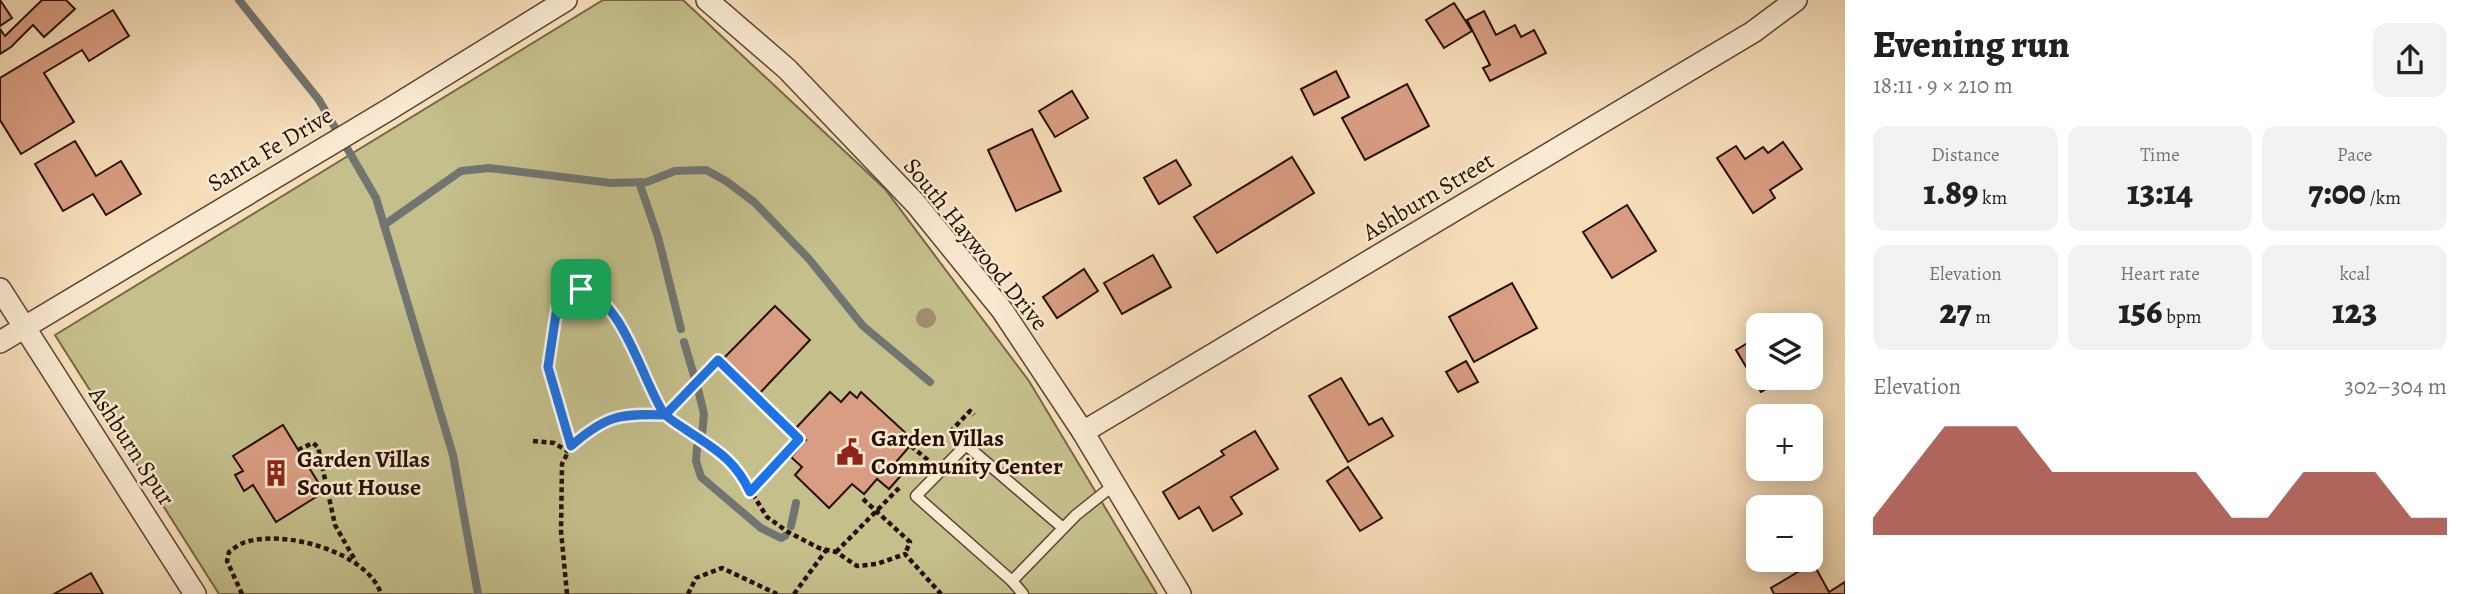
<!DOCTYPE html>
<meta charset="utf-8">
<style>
:root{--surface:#fff;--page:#f2f2f2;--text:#202124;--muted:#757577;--accent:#8f2418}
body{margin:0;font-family:Alegreya,serif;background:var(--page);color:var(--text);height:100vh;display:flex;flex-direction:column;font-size:26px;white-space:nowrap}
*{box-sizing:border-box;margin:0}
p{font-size:23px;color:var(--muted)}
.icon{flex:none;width:38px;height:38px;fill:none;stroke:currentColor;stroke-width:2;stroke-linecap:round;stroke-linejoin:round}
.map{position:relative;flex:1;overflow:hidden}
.sheet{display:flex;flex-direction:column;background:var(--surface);width:630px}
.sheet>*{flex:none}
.buttons{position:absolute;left:1746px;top:313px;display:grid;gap:14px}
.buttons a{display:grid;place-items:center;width:77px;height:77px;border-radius:14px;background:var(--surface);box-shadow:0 4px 18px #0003;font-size:35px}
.pin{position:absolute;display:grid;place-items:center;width:60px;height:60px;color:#fff;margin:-30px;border-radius:14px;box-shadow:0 4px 10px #0006}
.round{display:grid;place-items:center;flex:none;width:74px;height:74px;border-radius:14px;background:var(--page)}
.headline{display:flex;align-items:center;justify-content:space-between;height:119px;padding:0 28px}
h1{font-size:38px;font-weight:800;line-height:52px}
.figures{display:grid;grid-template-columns:repeat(3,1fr);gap:10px;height:119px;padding:7px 28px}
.figures div{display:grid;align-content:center;border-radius:14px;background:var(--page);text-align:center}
.figures b{font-size:35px;font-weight:800}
.figures small{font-size:19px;font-weight:400}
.figures p{font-size:19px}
.chart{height:196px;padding:14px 28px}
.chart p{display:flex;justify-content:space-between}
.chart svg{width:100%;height:126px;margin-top:7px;fill:var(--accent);opacity:.7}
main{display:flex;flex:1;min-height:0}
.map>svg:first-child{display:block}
.green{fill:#c4bf8b;stroke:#756846;stroke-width:2}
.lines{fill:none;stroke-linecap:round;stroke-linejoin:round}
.stream{stroke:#717571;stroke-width:8}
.building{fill:#d99d83;stroke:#261000;stroke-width:2}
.service-casing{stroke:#5a442f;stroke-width:13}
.minor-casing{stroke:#5a442f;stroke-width:24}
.path{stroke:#261000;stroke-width:4.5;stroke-dasharray:5 3.5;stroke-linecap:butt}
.service{stroke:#faead3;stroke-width:10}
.minor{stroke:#faead3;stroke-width:21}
.tree{fill:#a28e6f}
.route-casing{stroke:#fff;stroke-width:14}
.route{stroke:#1a73e8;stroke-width:9}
.labels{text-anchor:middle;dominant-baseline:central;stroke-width:5;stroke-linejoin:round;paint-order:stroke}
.street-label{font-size:24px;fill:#261000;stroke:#faead3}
.poi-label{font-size:24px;font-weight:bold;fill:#261000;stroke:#faead3;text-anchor:start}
</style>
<main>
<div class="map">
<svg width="1845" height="594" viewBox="0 0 1845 594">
<rect width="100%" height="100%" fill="#f7debb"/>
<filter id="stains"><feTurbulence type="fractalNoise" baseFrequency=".00286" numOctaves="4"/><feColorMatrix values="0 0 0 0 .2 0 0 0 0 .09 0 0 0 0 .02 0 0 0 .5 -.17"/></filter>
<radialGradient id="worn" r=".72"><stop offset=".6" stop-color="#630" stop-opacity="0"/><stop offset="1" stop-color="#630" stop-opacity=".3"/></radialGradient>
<!-- green -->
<polygon class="green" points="603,0 683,0 885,189 1029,381 1157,594 219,594 55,335"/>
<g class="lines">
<!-- stream -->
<g class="stream">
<polyline points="239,0 319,100 376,198 453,455 478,594"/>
<polyline points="639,182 658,237 681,329"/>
<polyline points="384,225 461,171 489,168 611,183 647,182 675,171 706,170 726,181 754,202 809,259 863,326 930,382"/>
<polyline points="684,342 695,379"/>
<polyline points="698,389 704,414 702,435"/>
<polyline points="697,447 696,461 701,477 761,528 781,538 785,536"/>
<polyline points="791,526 796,503"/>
</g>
</g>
<!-- building -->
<g class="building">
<polygon points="0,0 12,18 0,26"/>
<polygon points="42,0 66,0 75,9 44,37 33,25 11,47 0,54 0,29 5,36"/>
<polygon points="1454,3 1472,31 1444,48 1426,20"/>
<polygon points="113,10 129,36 89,61 82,50 44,73 74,122 21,154 0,120 0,78"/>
<polygon points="1484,11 1496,35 1515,25 1521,37 1534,30 1546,53 1490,81 1483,68 1490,65 1467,20"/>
<polygon points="1336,71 1349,97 1314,115 1301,89"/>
<polygon points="1407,84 1429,126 1365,160 1342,118"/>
<polygon points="1072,91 1088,118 1055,137 1039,111"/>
<polygon points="1032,129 1061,191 1016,211 988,150"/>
<polygon points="75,141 96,176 121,161 141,194 106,215 93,194 63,211 35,164"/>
<polygon points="1783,142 1802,169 1770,190 1775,198 1753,213 1717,158 1736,146 1745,159 1763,147 1768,153"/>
<polygon points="1292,157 1314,193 1217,253 1194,217"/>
<polygon points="1176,160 1191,185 1159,204 1144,178"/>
<polygon points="1627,205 1656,251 1612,278 1583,232"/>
<polygon points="1153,255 1171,287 1122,314 1104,283"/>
<polygon points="1084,269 1098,291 1057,318 1043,297"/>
<polygon points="1512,283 1537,328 1474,362 1449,317"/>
<polygon points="775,306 810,340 757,396 720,362"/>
<polygon points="1759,336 1759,378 1785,378 1761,392 1736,350"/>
<polygon points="1466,361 1478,382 1458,392 1446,372"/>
<polygon points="1341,378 1369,425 1382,418 1393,436 1348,462 1309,396"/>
<polygon points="830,392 841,402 850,392 857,398 861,392 909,436 903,442 909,447 895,463 905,471 889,489 877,479 864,494 852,484 829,508 795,475 802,467 791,457 806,440 795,429"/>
<polygon points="283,425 324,492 276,522 253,485 244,491 235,475 243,471 233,456"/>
<polygon points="1255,431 1278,469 1231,497 1242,514 1213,531 1199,507 1179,519 1163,492 1224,455 1221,451"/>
<polygon points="1348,467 1382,518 1360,531 1327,481"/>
<polygon points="1813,563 1829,592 1845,582 1845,594 1774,594 1771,588"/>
<polygon points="91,573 103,594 54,594"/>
</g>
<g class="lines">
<defs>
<g id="service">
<polyline points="1012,581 1076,515 1115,484"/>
<polyline points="1023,594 1012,581 916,496 966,445 1063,528"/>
</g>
<g id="minor">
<polyline points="707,0 787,69 916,204 1002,310 1083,432 1180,594"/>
<polyline points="0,289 195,594"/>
<polyline points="0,342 388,110 566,0"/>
<polyline points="1083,432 1753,32 1796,0"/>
</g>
</defs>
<!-- service casing -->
<use href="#service" class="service-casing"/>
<!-- minor casing -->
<use href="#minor" class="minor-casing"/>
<!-- path -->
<g class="path">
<polyline points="950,432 970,411 974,415"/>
<polyline points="533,441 554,443 569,452"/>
<path d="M571 446C564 421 553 395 548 369 545 352 553 298 572 292 585 287 594 292 604 302 626 326 649 384 665 415L718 360 799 439 750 492"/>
<polyline points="911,446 929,461"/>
<polyline points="298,450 313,443 318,447 335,525 356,562"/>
<polyline points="863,499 910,542 905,554"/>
<polyline points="836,552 899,488"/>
<path d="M242 594 227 561 229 552C233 549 238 545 243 543 282 528 368 552 381 594"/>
<polyline points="567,594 561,531 562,464 571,446 591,428 614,417 625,415 665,415 733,463 767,517 788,532 819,548 836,552 857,566 877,564 905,554 941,594"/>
<polyline points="688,594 696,578 722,568 777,594"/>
<polyline points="794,594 827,549"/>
</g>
<!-- service -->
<use href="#service" class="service"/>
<!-- minor -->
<use href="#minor" class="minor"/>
</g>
<!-- trees -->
<circle class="tree" cx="926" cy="318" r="10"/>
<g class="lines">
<defs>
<path id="route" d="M581 289 566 294 557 307 548 367 571 446C605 416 620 413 665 415L718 360 799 439 750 492C734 458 714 449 685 429 678 424 668 419 663 412 642 379 622 299 581 289"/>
</defs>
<!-- route casing -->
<use href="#route" class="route-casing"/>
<!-- route -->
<use href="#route" class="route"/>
</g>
<!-- icons -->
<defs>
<symbol id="civic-bare" viewBox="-9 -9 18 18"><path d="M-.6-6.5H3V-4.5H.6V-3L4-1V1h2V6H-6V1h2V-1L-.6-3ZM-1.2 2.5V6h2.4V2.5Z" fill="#8f2418" stroke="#faead3" stroke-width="2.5" paint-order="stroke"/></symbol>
<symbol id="building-bare" viewBox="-9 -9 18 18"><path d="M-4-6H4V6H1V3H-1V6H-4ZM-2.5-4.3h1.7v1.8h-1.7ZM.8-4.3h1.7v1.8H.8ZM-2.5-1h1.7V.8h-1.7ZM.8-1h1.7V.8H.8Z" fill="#8f2418" stroke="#faead3" stroke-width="2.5" paint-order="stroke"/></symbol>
</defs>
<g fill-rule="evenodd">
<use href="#civic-bare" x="831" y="433" width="38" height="38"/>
<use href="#building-bare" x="257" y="454" width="38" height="38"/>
</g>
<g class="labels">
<!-- street labels -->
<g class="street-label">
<text transform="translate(270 149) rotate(-31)">Santa Fe Drive</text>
<text transform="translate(1428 196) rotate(-31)">Ashburn Street</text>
<text transform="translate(976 244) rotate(51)">South Haywood Drive</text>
<text transform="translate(132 446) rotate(57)">Ashburn Spur</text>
</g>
<!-- poi labels -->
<g class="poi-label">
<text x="871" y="438">Garden Villas<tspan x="871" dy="28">Community Center</tspan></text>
<text x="297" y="459">Garden Villas<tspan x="297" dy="28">Scout House</tspan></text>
</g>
</g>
<rect width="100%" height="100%" filter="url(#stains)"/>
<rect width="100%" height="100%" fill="url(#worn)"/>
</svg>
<div class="buttons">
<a><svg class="icon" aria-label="layers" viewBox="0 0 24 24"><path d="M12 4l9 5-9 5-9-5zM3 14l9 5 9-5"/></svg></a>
<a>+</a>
<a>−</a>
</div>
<div class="pin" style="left:581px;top:289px;background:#1e9e55"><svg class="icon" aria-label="arrive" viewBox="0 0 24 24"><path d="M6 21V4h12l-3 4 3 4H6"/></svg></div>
</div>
<section class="sheet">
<div class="headline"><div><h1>Evening run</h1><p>18:11 · 9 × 210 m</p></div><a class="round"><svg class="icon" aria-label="share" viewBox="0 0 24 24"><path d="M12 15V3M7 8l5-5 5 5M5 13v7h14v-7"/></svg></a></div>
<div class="figures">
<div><p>Distance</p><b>1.89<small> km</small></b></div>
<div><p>Time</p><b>13:14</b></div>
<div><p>Pace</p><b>7:00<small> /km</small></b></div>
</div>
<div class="figures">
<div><p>Elevation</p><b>27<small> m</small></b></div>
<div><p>Heart rate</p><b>156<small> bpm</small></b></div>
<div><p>kcal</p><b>123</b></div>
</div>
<div class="chart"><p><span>Elevation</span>302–304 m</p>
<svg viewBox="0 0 160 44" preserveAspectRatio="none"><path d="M0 44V38L10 22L20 6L30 6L40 6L50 22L60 22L70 22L80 22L90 22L100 38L110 38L120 22L130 22L140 22L150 38L160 38V44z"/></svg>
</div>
</section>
</main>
